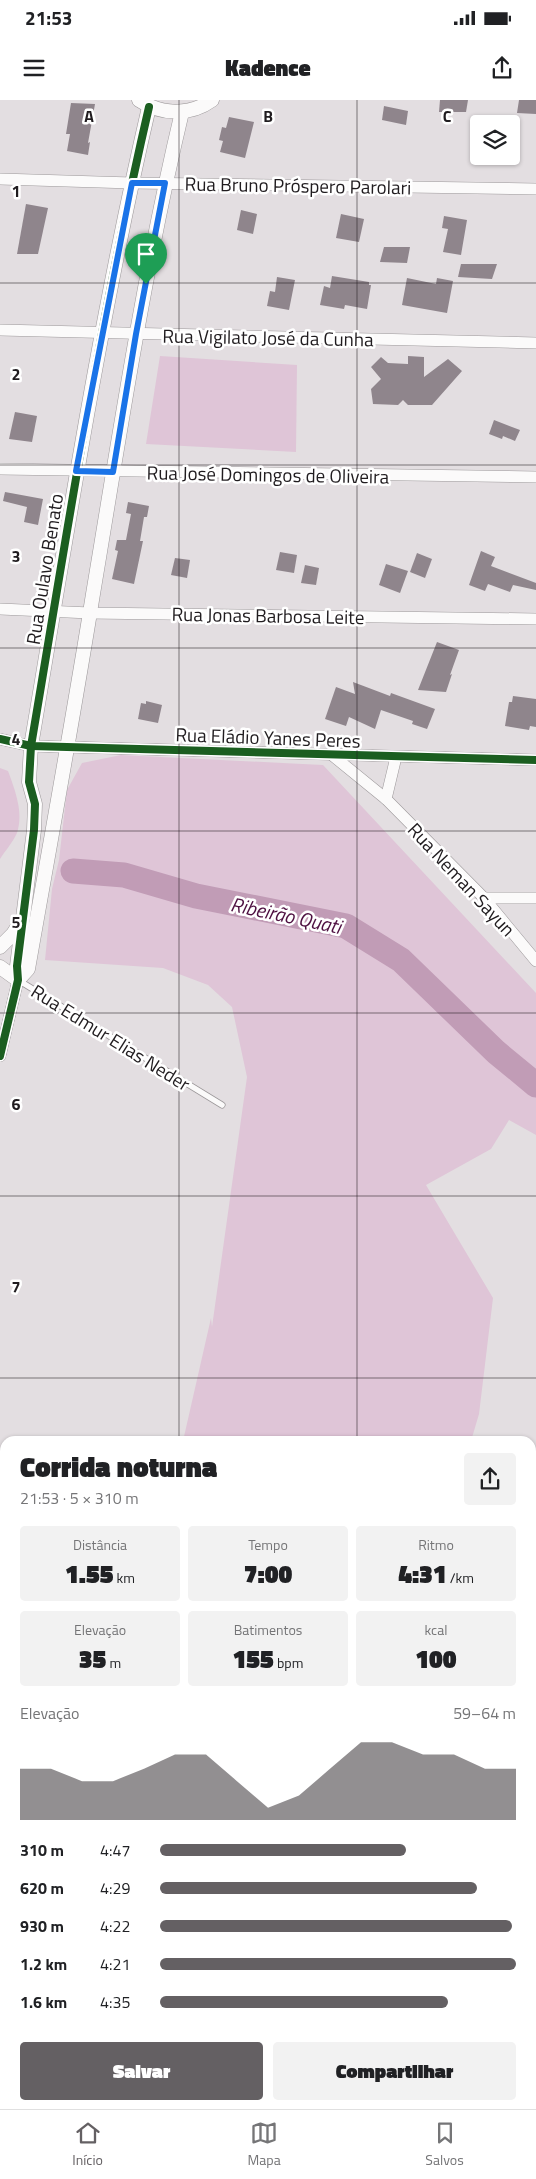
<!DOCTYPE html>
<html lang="pt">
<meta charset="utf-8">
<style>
:root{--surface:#fff;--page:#f2f2f2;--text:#202124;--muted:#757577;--line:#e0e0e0;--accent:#646063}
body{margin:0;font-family:"Titillium Web",sans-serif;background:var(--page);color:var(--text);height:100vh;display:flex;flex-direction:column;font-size:19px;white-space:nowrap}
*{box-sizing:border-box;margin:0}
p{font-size:16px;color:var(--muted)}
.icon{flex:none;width:28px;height:28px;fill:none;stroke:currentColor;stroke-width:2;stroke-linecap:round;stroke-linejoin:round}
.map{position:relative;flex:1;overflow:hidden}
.drawer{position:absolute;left:0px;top:1336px;width:536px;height:674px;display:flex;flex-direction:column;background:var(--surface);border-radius:15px 15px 0 0;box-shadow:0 1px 4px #0004}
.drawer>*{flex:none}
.tools{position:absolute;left:470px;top:15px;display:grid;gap:10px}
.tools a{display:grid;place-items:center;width:50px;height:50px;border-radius:5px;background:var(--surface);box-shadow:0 1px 4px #0004;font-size:25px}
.pin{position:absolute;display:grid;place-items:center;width:42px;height:42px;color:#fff;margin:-51px -21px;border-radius:50% 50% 50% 0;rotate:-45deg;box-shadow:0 0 5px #0007}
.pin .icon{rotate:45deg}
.round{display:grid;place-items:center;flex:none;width:52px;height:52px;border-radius:5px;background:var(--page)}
.head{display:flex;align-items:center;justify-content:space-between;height:85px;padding:0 20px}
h1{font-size:28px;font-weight:800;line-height:38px}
.stats{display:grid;grid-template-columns:repeat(3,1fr);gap:8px;height:85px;padding:5px 20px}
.stats div{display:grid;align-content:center;border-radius:5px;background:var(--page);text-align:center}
.stats b{font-size:25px;font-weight:800}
.stats small{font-size:14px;font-weight:400}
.stats p{font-size:14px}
.chart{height:140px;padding:10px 20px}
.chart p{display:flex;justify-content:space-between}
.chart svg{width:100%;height:90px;margin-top:5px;fill:var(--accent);opacity:.7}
.cta{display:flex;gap:10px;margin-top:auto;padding:10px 20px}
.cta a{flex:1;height:58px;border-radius:5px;background:var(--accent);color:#fff;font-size:20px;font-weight:800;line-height:58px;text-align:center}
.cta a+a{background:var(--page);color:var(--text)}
ul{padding:0 20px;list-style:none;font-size:16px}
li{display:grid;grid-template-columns:80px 60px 1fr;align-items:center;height:38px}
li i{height:12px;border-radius:6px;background:var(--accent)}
.status{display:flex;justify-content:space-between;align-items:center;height:35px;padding:0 25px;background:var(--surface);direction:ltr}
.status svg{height:14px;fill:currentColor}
header{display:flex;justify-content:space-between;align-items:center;height:65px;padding:0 20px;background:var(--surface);font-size:22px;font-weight:800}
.dock{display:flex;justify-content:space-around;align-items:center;height:70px;border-top:1px solid var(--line);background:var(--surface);font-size:14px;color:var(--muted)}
.dock a{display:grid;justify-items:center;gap:2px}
.dock .active{color:var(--accent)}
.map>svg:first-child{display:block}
.green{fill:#dfc5d7}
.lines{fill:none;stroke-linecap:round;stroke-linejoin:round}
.river{stroke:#c19cb6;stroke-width:25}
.building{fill:#8f858c}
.service-casing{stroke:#9c989a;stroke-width:7}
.minor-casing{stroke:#9c989a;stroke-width:12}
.tertiary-casing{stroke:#9c989a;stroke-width:15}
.trunk-casing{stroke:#9c989a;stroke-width:20}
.service{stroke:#fbfafa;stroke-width:5.5}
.minor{stroke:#fbfafa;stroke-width:11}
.tertiary{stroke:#fbfafa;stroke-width:14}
.trunk{stroke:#fbfafa;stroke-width:19}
.cycleway-casing{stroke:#fff;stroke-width:11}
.cycleway{stroke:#1b5e20;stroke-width:8}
.route-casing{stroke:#fff;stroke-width:10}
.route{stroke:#1a73e8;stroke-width:6}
.grid{fill:none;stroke:#201c1f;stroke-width:1;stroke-opacity:0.55}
.labels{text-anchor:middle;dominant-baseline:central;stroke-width:5;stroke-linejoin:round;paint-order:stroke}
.street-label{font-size:19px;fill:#201c1f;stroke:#fff}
.water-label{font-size:20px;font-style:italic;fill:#4e1041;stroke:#fff}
.grid-label{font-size:16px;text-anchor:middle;font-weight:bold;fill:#201c1f;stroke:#fff;stroke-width:5;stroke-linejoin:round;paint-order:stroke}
</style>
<div class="status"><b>21:53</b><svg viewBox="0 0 49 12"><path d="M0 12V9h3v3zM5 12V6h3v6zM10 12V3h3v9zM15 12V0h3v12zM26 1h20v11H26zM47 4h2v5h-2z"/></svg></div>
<header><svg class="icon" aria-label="menu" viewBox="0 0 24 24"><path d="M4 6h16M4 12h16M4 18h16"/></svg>Kadence<svg class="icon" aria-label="share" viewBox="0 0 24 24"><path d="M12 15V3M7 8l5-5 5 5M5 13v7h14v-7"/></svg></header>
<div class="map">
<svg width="536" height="2009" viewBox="0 0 536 2009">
<rect width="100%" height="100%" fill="#e3dee1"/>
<!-- green -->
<g class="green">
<polygon points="160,256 297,265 296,352 146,344"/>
<polygon points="121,655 323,665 536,893 536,1035 509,1020 491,1049 426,1085 493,1198 479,1314 471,1341 183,1341 211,1218 212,1227 247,977 232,907 208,885 163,868 45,860 52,789 59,760 67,690 82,663"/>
<path d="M0 668 8 671C15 690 24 713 17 733 13 742 5 751 0 759Z"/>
</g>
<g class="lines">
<!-- river -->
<polyline class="river" points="73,771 124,775 196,796 346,826 401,860 496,952 536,985"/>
</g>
<!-- building -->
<g class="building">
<polygon points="440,0 468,0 466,12 439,12"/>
<polygon points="519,0 536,0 536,14 517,13"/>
<polygon points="71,3 95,4 88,43 90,42 88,55 67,51 70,34 66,34"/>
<polygon points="384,6 408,11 406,25 382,20"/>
<polygon points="229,17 254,22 245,58 220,52 223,41 219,40 222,27 226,28"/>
<polygon points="26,104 48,108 38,154 17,154"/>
<polygon points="241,110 257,114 253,134 237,130"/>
<polygon points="341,114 364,119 359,142 336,138"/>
<polygon points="444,116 467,120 461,155 443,152 448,129 442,128"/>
<polygon points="384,147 410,147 407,163 380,162"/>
<polygon points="461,164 497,164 492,179 458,177"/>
<polygon points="332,176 369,182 369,185 371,185 367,209 345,205 344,209 320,205 324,186 330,188"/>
<polygon points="277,177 295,180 289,210 267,206 270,191 275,192"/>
<polygon points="407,178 436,184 437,178 453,181 447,213 402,205"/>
<polygon points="408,256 424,257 424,277 448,259 462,271 432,305 408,305 403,300 398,305 373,304 371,289 381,279 371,267 381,257 388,263 408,264"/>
<polygon points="15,312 37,316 32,342 9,339"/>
<polygon points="494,320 520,330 515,341 503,336 502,339 489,334"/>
<polygon points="5,392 43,399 38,425 24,422 27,407 3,401"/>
<polygon points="128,402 149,406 147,417 144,417 140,441 143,441 134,484 112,479 118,451 115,450 117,440 126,440 131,414 126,413"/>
<polygon points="481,451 495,457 491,466 536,483 536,490 513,485 510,492 488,484 485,491 469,485"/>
<polygon points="280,452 297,455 294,473 276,470"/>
<polygon points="417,453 432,459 425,478 410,472"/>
<polygon points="175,458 190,460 187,478 171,475"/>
<polygon points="386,464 408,471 400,493 379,485"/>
<polygon points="305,465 319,468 316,485 301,483"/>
<polygon points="437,542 459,550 450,575 452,574 446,592 418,590"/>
<polygon points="353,582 390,596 391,593 435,609 427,629 412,624 413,621 381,610 375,629 349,617 346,626 325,619 336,587 355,594"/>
<polygon points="513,596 536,599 536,627 530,626 529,630 505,626 509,602 512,602"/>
<polygon points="146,601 162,605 158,623 138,619 141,603 146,604"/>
</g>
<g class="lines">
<defs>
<g id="service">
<polyline points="18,880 222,1005"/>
<polyline points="0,1576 5,1577"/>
</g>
<g id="minor">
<polyline points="0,79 132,83 536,89"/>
<polyline points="0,230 536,243"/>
<polyline points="0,369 536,377"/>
<polyline points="0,509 90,513 536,519"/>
<polyline points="0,639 31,646 536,660"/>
<polyline points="332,655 386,699 484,798 536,861"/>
<polyline points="386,699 396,657"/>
<polyline points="484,798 536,798"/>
<polyline points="0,956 18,880"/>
<polyline points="531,1684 536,1659"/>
<polyline points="0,1889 5,1890"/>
<polyline points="531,2002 536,2003"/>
<polyline points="173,2005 177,2009"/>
</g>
<g id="tertiary">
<path d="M139 0C161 15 190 16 212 0"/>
<polyline points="0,847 13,834 22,820"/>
<polyline points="0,867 18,880"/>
<path d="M18 880 28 869C50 744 73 619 93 494 120 333 144 171 182 12"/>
<path d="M18 880 17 866 34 730 35 704 29 682 31 646C67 433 100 218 149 7"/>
</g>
<g id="trunk">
<polyline points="0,1910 5,1911"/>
<polyline points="0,1939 5,1940"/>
<polyline points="324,2005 342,2009"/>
<polyline points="439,2005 456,2009"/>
</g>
</defs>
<!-- service casing -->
<use href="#service" class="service-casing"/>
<!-- minor casing -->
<use href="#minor" class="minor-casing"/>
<!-- tertiary casing -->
<use href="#tertiary" class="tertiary-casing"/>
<!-- trunk casing -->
<use href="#trunk" class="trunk-casing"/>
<!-- service -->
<use href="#service" class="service"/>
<!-- minor -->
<use href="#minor" class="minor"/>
<!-- tertiary -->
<use href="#tertiary" class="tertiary"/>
<!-- trunk -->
<use href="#trunk" class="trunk"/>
<defs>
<g id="cycleway">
<polyline points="0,639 31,646 536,660"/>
<path d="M0 956 18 880 17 866 34 730 35 704 29 682 31 646C67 433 100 218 149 7"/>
</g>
</defs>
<!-- cycleway casing -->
<use href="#cycleway" class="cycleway-casing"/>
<!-- cycleway -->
<use href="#cycleway" class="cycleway"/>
</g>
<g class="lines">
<defs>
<polygon id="route" points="132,83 165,83 136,234 113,372 76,371"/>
</defs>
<!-- route casing -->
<use href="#route" class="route-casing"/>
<!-- route -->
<use href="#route" class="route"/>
</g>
<!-- grid -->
<path class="grid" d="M179 0V1341M357 0V1341M0 183H536M0 365H536M0 548H536M0 731H536M0 913H536M0 1096H536M0 1278H536M0 1461H5M531 1461H536M0 1644H5M531 1644H536M0 1826H5M531 1826H536M179 2005V2009M357 2005V2009"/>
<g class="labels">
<!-- street labels -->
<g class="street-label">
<text transform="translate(298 85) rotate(1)">Rua Bruno Próspero Parolari</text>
<text transform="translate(268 237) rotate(1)">Rua Vigilato José da Cunha</text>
<text transform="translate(268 374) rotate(1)">Rua José Domingos de Oliveira</text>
<text transform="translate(44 469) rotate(-81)">Rua Oulavo Benato</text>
<text transform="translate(268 515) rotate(1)">Rua Jonas Barbosa Leite</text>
<text transform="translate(268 637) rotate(2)">Rua Eládio Yanes Peres</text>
<text transform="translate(462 779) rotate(47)">Rua Neman Sayun</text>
<text transform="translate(111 937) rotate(32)">Rua Edmur Elias Neder</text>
</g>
<!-- water labels -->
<g class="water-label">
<text transform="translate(286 815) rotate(12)">Ribeirão Quati</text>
</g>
</g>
<g class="grid-label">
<text x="89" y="22">A</text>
<text x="268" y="22">B</text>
<text x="447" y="22">C</text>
<text x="16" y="97">1</text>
<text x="16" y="280">2</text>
<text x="16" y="462">3</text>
<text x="16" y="645">4</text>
<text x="16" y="828">5</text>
<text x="16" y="1010">6</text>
<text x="16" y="1193">7</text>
</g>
</svg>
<div class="tools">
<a><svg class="icon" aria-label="layers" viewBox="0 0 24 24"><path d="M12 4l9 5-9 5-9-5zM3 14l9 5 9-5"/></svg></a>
</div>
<div class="pin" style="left:146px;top:184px;background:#1e9e55"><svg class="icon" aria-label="arrive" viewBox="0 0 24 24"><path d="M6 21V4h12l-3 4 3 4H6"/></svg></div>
<section class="drawer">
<div class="head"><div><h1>Corrida noturna</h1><p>21:53 · 5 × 310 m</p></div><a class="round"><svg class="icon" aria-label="share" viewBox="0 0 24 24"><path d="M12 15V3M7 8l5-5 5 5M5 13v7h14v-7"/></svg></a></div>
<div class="stats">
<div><p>Distância</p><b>1.55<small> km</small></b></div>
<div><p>Tempo</p><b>7:00</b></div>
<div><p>Ritmo</p><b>4:31<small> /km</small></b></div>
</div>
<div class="stats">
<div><p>Elevação</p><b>35<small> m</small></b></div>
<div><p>Batimentos</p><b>155<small> bpm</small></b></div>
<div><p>kcal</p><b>100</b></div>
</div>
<div class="chart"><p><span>Elevação</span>59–64 m</p>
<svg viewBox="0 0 160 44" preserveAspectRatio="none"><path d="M0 44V19L10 19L20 25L30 25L40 19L50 12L60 12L70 25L80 38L90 32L100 19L110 6L120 6L130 12L140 12L150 19L160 19V44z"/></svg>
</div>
<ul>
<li><b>310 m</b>4:47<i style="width:69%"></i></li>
<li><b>620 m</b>4:29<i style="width:89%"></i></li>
<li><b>930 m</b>4:22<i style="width:99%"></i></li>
<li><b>1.2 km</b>4:21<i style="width:100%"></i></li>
<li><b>1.6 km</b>4:35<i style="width:81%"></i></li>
</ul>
<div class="cta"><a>Salvar</a><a>Compartilhar</a></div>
</section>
</div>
<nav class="dock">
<a class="active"><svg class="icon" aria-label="home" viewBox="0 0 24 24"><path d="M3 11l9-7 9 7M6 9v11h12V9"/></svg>Início</a>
<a><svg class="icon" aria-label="map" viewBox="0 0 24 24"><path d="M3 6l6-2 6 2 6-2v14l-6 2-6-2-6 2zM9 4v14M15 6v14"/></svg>Mapa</a>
<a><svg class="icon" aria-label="saved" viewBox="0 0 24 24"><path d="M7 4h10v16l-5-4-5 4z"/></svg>Salvos</a>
</nav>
